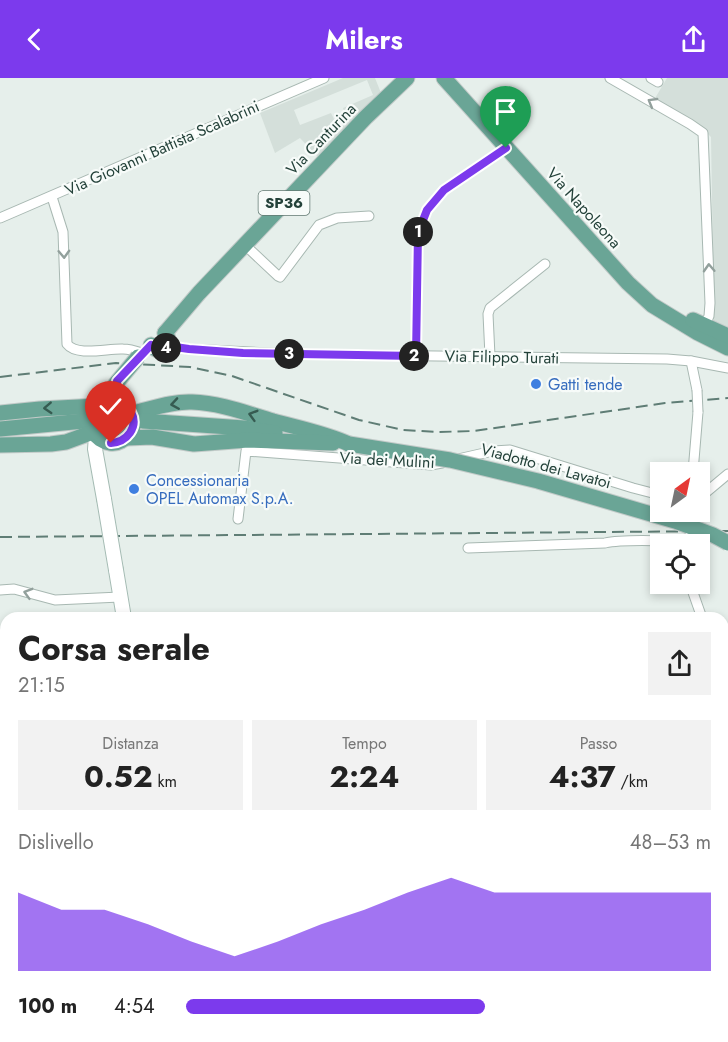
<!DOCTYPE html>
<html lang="it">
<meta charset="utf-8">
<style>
:root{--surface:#fff;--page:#f2f2f2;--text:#222;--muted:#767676;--accent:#7c3aed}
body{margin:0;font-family:Jost,sans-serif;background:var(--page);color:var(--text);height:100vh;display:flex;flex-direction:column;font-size:22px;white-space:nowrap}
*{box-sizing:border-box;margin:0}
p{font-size:20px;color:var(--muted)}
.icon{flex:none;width:33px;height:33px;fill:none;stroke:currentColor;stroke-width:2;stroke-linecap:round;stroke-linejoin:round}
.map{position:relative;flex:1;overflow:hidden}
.panel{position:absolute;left:0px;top:534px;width:729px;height:430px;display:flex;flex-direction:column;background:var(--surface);border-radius:18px 18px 0 0;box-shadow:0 3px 9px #0003}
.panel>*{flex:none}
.needle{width:39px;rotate:33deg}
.buttons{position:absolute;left:650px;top:384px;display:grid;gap:12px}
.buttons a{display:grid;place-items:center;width:60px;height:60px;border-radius:0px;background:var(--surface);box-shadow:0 3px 9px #0003;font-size:30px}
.pin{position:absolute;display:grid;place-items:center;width:51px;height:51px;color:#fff;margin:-62px -26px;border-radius:50% 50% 50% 0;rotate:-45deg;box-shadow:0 0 6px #0007}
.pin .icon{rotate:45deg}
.km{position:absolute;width:30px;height:30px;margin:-15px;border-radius:50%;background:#222;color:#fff;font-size:16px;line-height:30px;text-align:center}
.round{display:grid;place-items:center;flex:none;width:63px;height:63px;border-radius:0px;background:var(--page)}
.head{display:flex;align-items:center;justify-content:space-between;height:102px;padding:0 18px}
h1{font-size:33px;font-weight:700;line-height:45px}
.figures{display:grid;grid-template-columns:repeat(3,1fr);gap:9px;height:102px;padding:6px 18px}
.figures div{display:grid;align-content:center;border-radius:0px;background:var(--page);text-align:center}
.figures b{font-size:30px;font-weight:700}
.figures small{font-size:16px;font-weight:400}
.figures p{font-size:16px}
.chart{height:168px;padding:12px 18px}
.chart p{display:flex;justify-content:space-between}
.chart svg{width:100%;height:108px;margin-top:6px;fill:var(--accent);opacity:.7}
ul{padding:0 18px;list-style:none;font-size:20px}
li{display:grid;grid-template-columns:96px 72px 1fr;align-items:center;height:45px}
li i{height:15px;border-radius:8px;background:var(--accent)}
header{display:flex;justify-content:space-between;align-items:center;height:78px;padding:0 18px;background:var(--accent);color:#fff;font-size:27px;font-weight:700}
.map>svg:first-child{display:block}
.built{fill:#d4dfda;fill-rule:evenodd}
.garden{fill:#bfe0c8}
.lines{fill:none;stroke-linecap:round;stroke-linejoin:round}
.primary-tunnel{stroke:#bfccc8;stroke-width:15;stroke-dasharray:15 8;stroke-linecap:butt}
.street-casing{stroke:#a8b8b2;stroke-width:11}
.secondary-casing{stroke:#a4bbb3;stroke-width:16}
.primary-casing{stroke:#c2cac8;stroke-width:17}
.street{stroke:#fff;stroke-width:9}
.secondary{stroke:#fff;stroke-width:14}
.primary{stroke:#6aa596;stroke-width:15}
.rail{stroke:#5f7d75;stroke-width:2;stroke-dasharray:12 6;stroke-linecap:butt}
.street-bridge-casing{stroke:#a8b8b2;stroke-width:11;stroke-linecap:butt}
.secondary-bridge-casing{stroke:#a4bbb3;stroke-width:16;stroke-linecap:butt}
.primary-bridge-casing{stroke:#c2cac8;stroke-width:17;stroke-linecap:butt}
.street-bridge{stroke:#fff;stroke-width:9}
.secondary-bridge{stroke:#fff;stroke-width:14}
.primary-bridge{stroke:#6aa596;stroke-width:15}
.oneway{stroke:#92a09c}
.oneway2{stroke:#365b51}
.route-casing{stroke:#fff;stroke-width:12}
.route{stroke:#7c3aed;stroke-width:8}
.shop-dot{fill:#3f7fe0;stroke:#f7fbf9;stroke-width:2}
.labels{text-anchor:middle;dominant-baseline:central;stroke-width:4.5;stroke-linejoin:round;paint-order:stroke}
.shield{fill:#f7fbf9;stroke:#637a73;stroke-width:1.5}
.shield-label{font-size:15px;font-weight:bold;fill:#24423a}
.street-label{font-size:16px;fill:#24423a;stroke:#f7fbf9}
.shop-label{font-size:16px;fill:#366cbe;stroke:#f7fbf9;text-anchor:start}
</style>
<header><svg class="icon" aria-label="back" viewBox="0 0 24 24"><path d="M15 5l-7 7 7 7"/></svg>Milers<svg class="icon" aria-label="share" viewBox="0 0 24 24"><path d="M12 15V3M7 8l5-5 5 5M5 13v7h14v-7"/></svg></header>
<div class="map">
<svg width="728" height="964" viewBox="0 0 728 964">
<rect width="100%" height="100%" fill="#e6efeb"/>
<!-- built -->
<g class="built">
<path d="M343 0H375L381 15 318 79 300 60 275 75 260 35ZM367 2 373 17 343 30 345 36 334 41 331 35 300 47 294 32Z"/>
<polygon points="667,0 728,0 728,253 714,246 711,59 706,54 654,22"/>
</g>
<!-- garden -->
<polygon class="garden" points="185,958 186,964 27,964 26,959"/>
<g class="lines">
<!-- primary-tunnel -->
<polyline class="primary-tunnel" points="84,343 143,343"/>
<defs>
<g id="street">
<polyline points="610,0 690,46 703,55 710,225 709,238 705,247"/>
<polyline points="651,0 658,4"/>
<path d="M52 119 63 154 67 266C77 279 108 270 123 271 129 271 136 273 142 275"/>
<polyline points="0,140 324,0"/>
<polyline points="245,167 278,198 280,199 319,147 337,140 369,138"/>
<polyline points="168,268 189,271 290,276 667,281 691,283 728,290"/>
<polyline points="416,278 418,155 427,132 444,112 506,70"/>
<polyline points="490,278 488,236 490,230 545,186"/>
<polyline points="691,283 697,312"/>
<polyline points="458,381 493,373 510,372 633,410 660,417"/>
<polyline points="693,394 698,334"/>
<polyline points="699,417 704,416 728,396"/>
<polyline points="238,441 246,373 431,387 442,385"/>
<path d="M468 470 605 465C618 462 667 461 677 466"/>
<polyline points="690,506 702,540"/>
<polyline points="0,512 14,511 55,522 120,519"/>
<polyline points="0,706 6,701"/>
<polyline points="723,900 728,895"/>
<polyline points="292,958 306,964"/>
</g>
<g id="secondary">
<polyline points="96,358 95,371 104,421"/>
<polyline points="116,492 124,540"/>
<polyline points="723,572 728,569"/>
<polyline points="723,604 728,623"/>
<polyline points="723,738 728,730"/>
<polyline points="196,958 197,964"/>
<polyline points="589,964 591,958"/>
</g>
<g id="primary">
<polyline points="444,0 628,205 652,227 698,255 728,270"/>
<polyline points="693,242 728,258"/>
<polyline points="165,255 199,215 366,39 407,0"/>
<path d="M151 267C161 279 175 268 165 255"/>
<path d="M101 325C129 313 147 350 121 363 114 367 106 365 100 361 89 353 88 338 97 328 100 325 104 322 107 318 111 313 114 308 118 303"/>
<polyline points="0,335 40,331 97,328"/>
<path d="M132 335C151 331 172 323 192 324 220 325 246 335 273 343 299 350 325 355 349 366"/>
<polyline points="143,343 244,350 275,355"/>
<polyline points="0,351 84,343"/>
<polyline points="127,360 152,359 194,366 248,362 333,365"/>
<polyline points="0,367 51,366 66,364 93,354"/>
</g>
</defs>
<!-- street casing -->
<use href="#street" class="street-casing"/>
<!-- secondary casing -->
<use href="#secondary" class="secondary-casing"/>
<!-- primary casing -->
<use href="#primary" class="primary-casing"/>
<!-- street -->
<use href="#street" class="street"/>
<!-- secondary -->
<use href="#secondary" class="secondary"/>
<!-- primary -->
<use href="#primary" class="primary"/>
<!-- rail -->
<g class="rail">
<polyline points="0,299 116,285 190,289 232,298 359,342 403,352 438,354 474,353 665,325 728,320"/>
<polyline points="0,459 728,453"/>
</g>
<defs>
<g id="street-bridge">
<polyline points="697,312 698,334"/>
<polyline points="690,466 691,434"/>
</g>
<polyline id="secondary-bridge" points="104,421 116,492"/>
<g id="primary-bridge">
<polyline points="118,303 138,279"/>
<polyline points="349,366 450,382 538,403 675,443 713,457 728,465"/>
</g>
</defs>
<!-- street-bridge casing -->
<use href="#street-bridge" class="street-bridge-casing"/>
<!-- secondary-bridge casing -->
<use href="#secondary-bridge" class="secondary-bridge-casing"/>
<!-- primary-bridge casing -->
<use href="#primary-bridge" class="primary-bridge-casing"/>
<!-- street-bridge -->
<use href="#street-bridge" class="street-bridge"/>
<!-- secondary-bridge -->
<use href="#secondary-bridge" class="secondary-bridge"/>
<!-- primary-bridge -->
<use href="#primary-bridge" class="primary-bridge"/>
</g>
<!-- one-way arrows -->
<defs><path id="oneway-chevron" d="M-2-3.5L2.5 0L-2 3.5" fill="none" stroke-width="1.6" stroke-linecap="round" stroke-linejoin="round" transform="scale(1.5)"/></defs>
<g class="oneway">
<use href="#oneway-chevron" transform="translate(652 24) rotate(-150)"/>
<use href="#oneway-chevron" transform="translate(64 176) rotate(88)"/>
<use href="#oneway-chevron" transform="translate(709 190) rotate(-93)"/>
<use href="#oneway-chevron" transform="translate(28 515) rotate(-164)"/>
</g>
<g class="oneway2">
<use href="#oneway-chevron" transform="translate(175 326) rotate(171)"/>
<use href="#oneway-chevron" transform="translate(48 330) rotate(177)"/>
<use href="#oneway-chevron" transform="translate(253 337) rotate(-164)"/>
</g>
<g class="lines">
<defs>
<path id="route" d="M111 365C127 364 139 349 131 334 128 327 122 325 119 318 117 313 117 308 117 303L151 267C156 274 162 274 168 268L189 271 243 275 416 278 418 155 427 132 444 112 506 70"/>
</defs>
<!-- route casing -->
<use href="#route" class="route-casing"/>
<!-- route -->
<use href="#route" class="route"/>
</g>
<!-- markers -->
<g class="shop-dot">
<circle cx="536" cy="306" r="6"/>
<circle cx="134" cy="411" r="6"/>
</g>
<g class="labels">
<!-- shield labels -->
<rect class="shield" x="258.5" y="113" width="51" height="24" rx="4.5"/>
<g class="shield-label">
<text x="284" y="125">SP36</text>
</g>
<!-- street labels -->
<g class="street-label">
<text transform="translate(321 61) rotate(-46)">Via Canturina</text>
<text transform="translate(162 70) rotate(-24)">Via Giovanni Battista Scalabrini</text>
<text transform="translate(584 130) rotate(48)">Via Napoleona</text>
<text transform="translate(502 279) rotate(1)">Via Filippo Turati</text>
<text transform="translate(387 382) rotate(3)">Via dei Mulini</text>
<text transform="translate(546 388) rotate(15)">Viadotto dei Lavatoi</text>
</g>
<!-- shop labels -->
<g class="shop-label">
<text x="548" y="306">Gatti tende</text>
<text x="146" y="402">Concessionaria<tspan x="146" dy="18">OPEL Automax S.p.A.</tspan></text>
</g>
</g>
</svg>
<div class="buttons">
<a><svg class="needle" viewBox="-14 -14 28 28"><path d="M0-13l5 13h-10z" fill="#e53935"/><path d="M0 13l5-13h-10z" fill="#767676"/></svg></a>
<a><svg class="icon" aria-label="locate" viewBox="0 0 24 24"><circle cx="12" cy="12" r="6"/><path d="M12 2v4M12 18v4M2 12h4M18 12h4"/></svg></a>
</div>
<div class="pin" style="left:506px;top:70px;background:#1e9e55"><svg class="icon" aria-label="arrive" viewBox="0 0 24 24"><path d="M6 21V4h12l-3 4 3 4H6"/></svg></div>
<div class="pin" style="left:111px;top:365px;background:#d93025"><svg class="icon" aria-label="check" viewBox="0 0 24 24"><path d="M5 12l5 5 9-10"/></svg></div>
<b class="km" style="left:418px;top:154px">1</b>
<b class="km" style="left:414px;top:278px">2</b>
<b class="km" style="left:289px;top:276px">3</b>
<b class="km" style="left:166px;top:270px">4</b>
<section class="panel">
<div class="head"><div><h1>Corsa serale</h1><p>21:15</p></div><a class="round"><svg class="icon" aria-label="share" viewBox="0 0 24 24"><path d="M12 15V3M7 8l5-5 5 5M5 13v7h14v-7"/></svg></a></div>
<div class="figures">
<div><p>Distanza</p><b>0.52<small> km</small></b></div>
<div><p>Tempo</p><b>2:24</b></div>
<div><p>Passo</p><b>4:37<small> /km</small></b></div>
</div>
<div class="chart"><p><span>Dislivello</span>48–53 m</p>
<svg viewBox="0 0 160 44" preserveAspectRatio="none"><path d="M0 44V12L10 19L20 19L30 25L40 32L50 38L60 32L70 25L80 19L90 12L100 6L110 12L120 12L130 12L140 12L150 12L160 12V44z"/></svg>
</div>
<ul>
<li><b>100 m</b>4:54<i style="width:57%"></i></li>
</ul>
</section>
</div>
